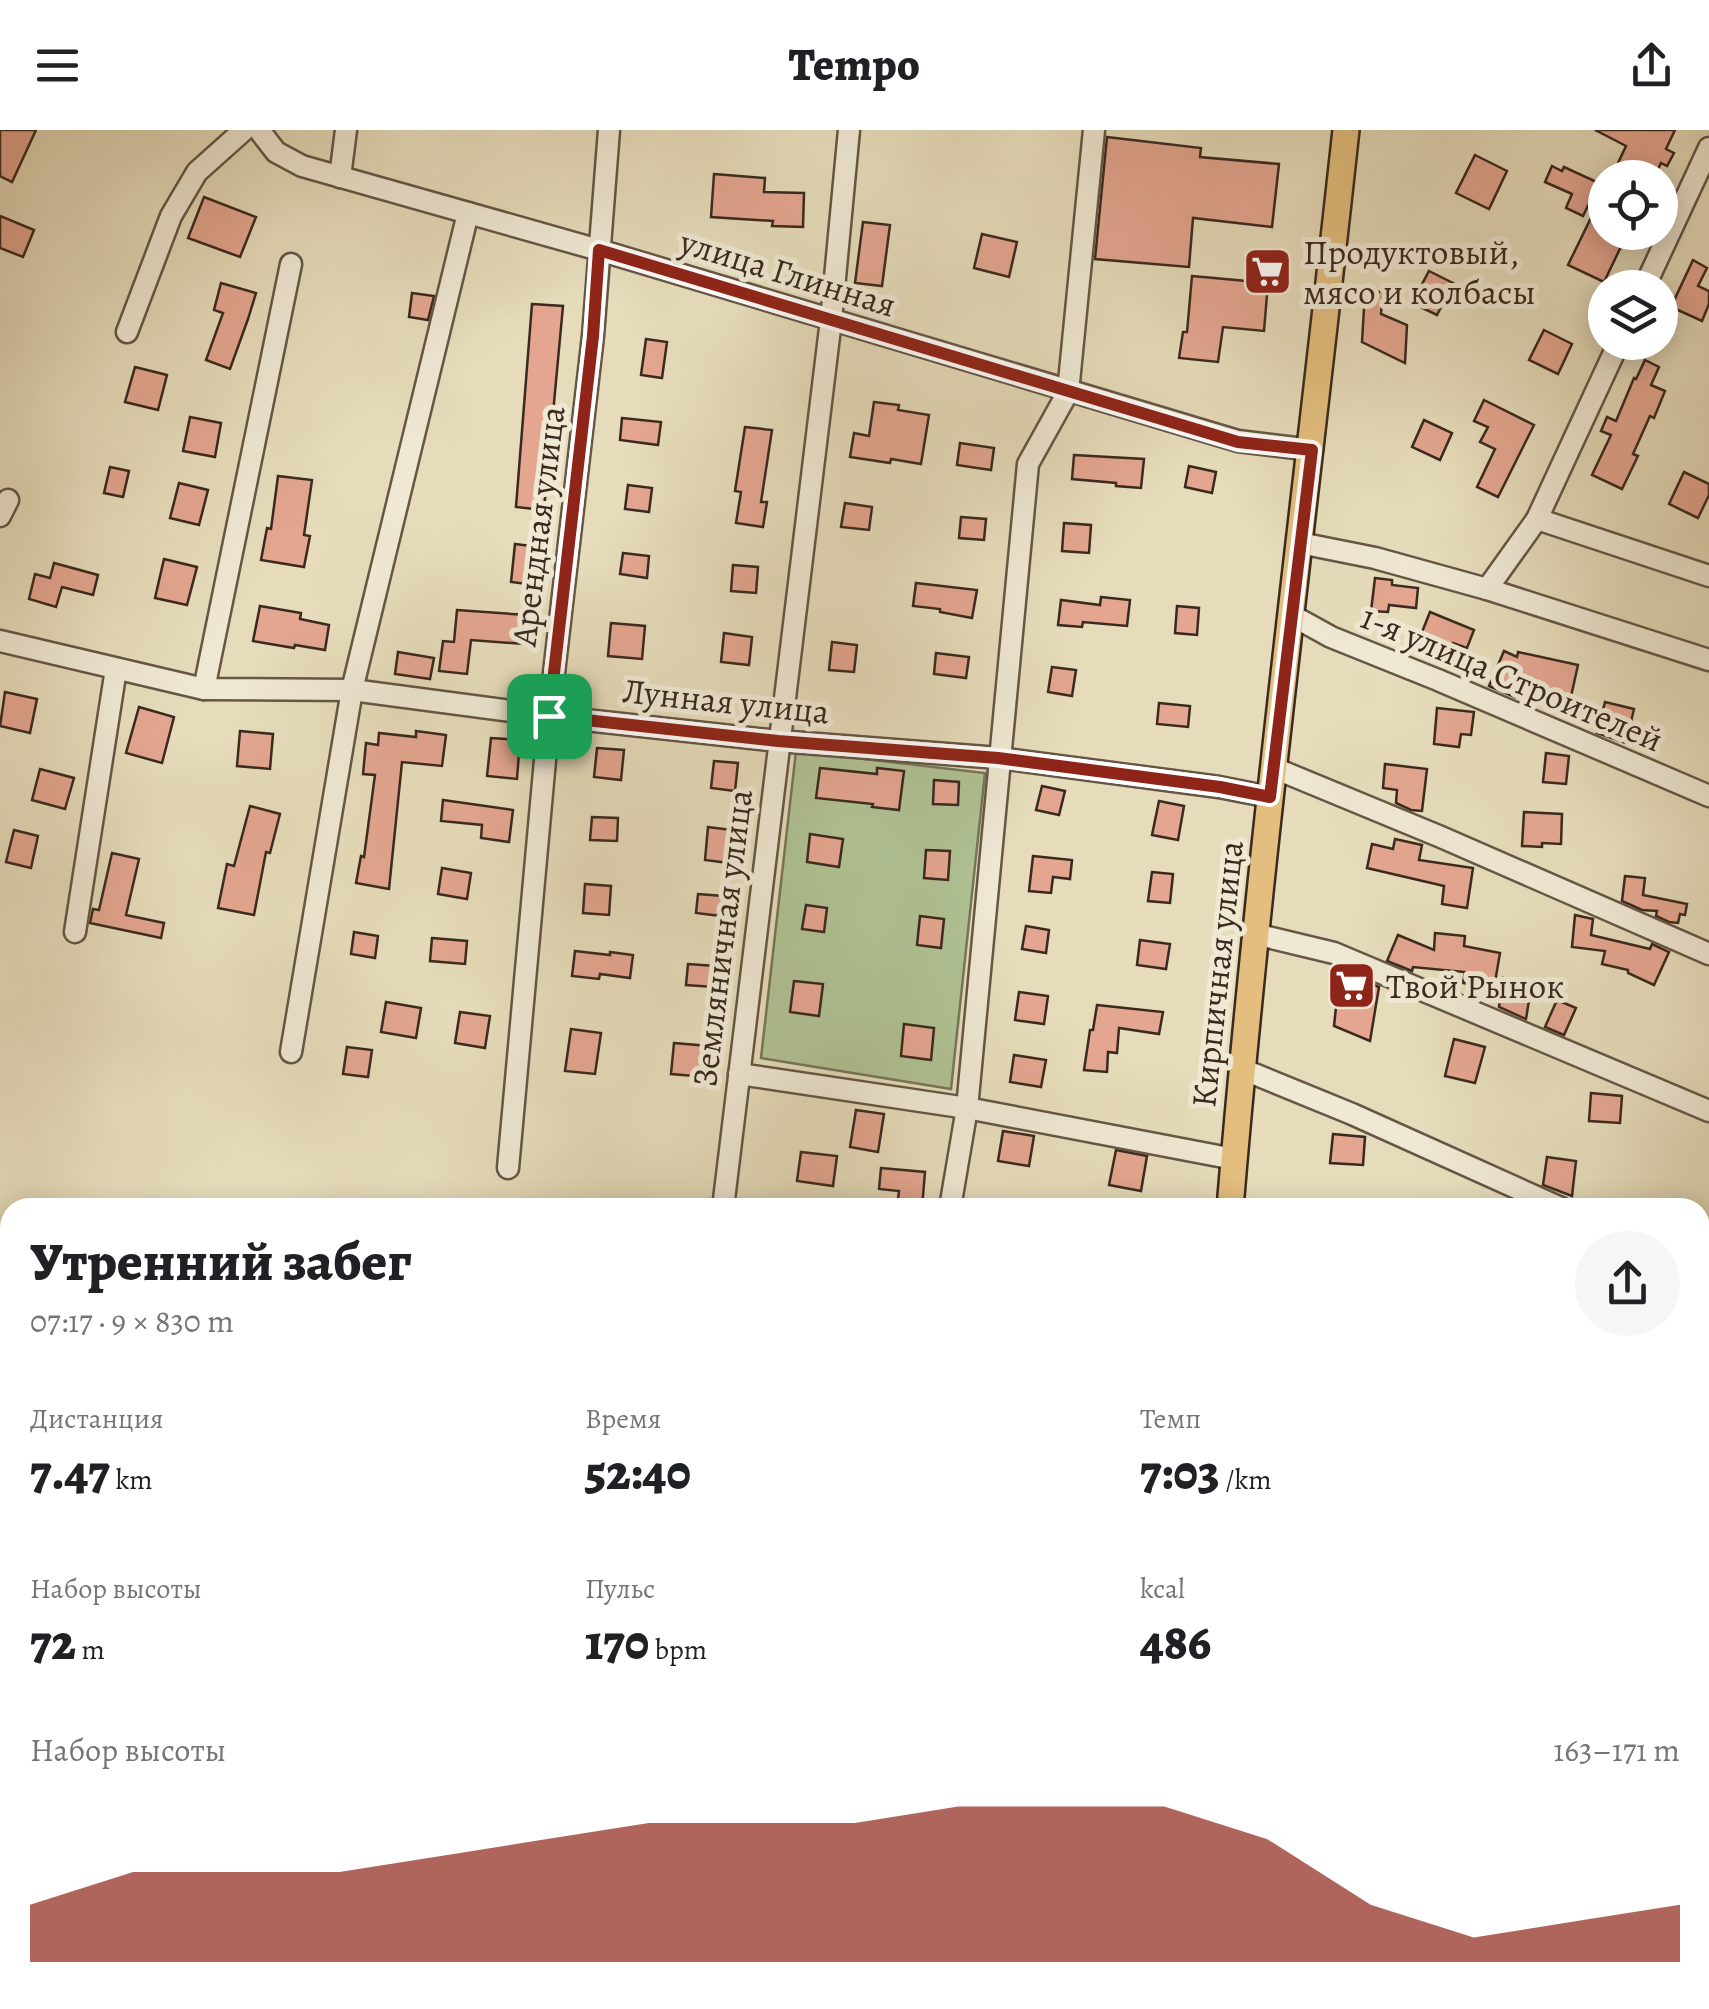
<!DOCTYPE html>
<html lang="ru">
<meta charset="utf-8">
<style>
:root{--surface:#fff;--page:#f6f6f6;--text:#202124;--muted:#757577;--accent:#8f2418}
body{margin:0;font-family:Alegreya,serif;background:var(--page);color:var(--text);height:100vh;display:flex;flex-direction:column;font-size:38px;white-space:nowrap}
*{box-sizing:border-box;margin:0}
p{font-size:32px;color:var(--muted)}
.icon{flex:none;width:55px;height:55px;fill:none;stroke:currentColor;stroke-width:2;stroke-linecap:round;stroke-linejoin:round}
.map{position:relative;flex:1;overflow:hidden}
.panel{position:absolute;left:0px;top:1068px;width:1710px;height:812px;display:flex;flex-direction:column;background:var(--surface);border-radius:30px 30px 0 0;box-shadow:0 5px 25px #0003}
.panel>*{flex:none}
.controls{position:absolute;left:1588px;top:30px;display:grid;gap:20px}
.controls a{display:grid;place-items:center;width:90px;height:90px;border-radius:50%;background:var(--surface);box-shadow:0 5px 25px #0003;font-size:50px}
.pin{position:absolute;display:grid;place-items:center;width:85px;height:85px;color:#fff;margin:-42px;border-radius:20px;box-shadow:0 5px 15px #0006}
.round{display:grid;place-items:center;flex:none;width:105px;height:105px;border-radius:52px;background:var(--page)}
.overview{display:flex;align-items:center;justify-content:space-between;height:170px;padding:0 30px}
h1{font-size:55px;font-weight:800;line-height:75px}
.figures{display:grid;grid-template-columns:repeat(3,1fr);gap:15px;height:170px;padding:10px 30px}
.figures div{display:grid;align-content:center}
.figures b{font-size:50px;font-weight:800}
.figures small{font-size:28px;font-weight:400}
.figures p{font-size:28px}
.chart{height:280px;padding:20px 30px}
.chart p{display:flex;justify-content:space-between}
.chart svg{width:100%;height:180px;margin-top:10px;fill:var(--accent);opacity:.7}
header{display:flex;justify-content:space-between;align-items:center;height:130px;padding:0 30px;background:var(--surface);font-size:45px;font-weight:800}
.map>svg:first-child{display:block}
.green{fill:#b0c294;stroke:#757659;stroke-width:2.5}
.water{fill:#9ab9ba;stroke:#747f7c;stroke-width:2.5}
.building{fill:#e4a690;stroke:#3a291e;stroke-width:2.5}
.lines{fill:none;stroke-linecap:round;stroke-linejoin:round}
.minor-casing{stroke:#655645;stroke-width:25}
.major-casing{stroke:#3a291e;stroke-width:30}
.minor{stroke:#efe8d3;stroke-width:20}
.major{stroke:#e3be7e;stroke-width:25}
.route-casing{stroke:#fff;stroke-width:20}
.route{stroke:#8f2418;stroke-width:12}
.labels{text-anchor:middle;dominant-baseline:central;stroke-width:10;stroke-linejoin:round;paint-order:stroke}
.poi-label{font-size:35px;fill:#3a291e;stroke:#efe8d3;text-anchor:start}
.street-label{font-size:35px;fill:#3a291e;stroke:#efe8d3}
</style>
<header><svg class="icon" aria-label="menu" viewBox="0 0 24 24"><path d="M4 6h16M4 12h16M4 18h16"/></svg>Tempo<svg class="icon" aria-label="share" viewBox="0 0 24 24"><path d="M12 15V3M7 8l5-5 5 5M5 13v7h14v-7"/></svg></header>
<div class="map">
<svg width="1709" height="1879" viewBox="0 0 1709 1879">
<rect width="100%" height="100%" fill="#e6dcbb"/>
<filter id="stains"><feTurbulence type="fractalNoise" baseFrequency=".002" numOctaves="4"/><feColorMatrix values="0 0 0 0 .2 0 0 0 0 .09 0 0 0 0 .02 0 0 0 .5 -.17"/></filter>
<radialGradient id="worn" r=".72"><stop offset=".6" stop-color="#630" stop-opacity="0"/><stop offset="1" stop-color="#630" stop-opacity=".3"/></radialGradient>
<!-- green -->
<polygon class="green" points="796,621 985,643 951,959 761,928"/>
<!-- water -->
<polygon class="water" points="0,1236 10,1237 10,1496 0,1490"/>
<!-- building -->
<g class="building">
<polygon points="0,0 36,0 12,52 0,46"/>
<polygon points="1595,0 1675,0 1666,19 1674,23 1667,36 1661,33 1654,48 1611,48 1626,16"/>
<polygon points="1107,7 1201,18 1200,27 1279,34 1272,97 1193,88 1189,137 1095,129"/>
<polygon points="1475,25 1507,41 1489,79 1456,63"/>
<polygon points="1552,36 1562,41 1564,37 1599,53 1583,86 1566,78 1572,64 1545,52"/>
<polygon points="714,44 765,48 764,62 804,63 803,97 772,96 773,91 711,87"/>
<polygon points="1605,59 1605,102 1628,102 1604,152 1568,135"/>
<polygon points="204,67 256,87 240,127 188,108"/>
<polygon points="0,86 34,100 23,127 0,118"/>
<polygon points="863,92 890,95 882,156 855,153"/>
<polygon points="982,104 1017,112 1009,147 974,138"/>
<polygon points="1693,130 1707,138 1698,156 1709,161 1709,174 1702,191 1671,177"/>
<polygon points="1429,141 1453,153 1437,185 1412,173"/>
<polygon points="1192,146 1268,153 1264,201 1223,197 1218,232 1179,228 1183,202 1187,202"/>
<polygon points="221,153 256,163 248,189 230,239 206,230 223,183 214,180"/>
<polygon points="1365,161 1383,162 1381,184 1407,195 1405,233 1362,212"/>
<polygon points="412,163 434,166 428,190 409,187"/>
<polygon points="532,174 563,176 544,380 516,377"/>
<polygon points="1544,200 1572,214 1558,244 1529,230"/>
<polygon points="646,209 667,212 662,248 641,245"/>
<polygon points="1645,230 1659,237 1651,255 1665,261 1654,288 1650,286 1633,324 1638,326 1622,359 1592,345 1611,305 1601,301 1607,287 1616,291 1634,248 1636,249"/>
<polygon points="135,237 167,245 158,280 125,272"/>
<polygon points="1484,270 1534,295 1498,367 1477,357 1495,319 1480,312 1488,297 1474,291"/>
<polygon points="874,272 899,275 898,280 929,285 921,334 891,329 890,333 850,327 854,303 869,306"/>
<polygon points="190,287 221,293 215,327 183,321"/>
<polygon points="622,288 661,292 658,315 620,310"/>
<polygon points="1424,290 1452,303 1440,330 1412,317"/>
<polygon points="745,297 772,300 761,372 767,372 763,397 736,393 741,362 735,361"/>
<polygon points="960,313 994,318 991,340 957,335"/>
<polygon points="1074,325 1144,329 1141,358 1116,356 1116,353 1072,349"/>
<polygon points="1189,336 1216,342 1212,363 1185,357"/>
<polygon points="110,337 129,341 123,367 104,363"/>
<polygon points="1684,342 1709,354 1709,365 1698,388 1669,374"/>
<polygon points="278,346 312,350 304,405 310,406 304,437 261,430 267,398 271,399"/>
<polygon points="179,353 208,360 199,395 170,388"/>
<polygon points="628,355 652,358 649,382 625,379"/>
<polygon points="845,373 872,377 869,400 841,397"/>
<polygon points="961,387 986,389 984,410 959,408"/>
<polygon points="1064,393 1091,395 1089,423 1062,421"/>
<polygon points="515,414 540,417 536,455 511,452"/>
<polygon points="623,423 649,426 647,448 620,444"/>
<polygon points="164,429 197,437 187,475 155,468"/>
<polygon points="54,433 98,445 93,465 62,457 56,477 29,469 35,444 50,448"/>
<polygon points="733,435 758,437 756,463 731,461"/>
<polygon points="1375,448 1392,450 1392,455 1418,458 1416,478 1389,475 1388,482 1371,481"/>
<polygon points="916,453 977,460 972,488 940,482 940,479 913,476"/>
<polygon points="1101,467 1130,470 1127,496 1083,492 1082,497 1058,495 1061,470 1100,475"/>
<polygon points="260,476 301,483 300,489 329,495 325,520 295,515 294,518 253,511"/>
<polygon points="1177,476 1199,478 1197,505 1175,503"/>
<polygon points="457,480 527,485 524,514 471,510 467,544 439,541 443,511 454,512"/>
<polygon points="1430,482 1474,500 1467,518 1453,513 1446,530 1416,517"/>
<polygon points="611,493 645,496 642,529 608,526"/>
<polygon points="724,503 752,507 749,535 721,532"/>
<polygon points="832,512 857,515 854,542 829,540"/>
<polygon points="1504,521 1517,527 1518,522 1578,535 1570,571 1518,560 1515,567 1489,556"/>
<polygon points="398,522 434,528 430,549 395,544"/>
<polygon points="936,523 969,527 966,548 934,544"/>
<polygon points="1052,537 1076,540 1072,566 1048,562"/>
<polygon points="5,562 37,569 30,603 0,596"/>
<polygon points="1605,572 1634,579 1626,613 1597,603"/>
<polygon points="1159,573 1190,576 1188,597 1157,594"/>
<polygon points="139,577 174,587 162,633 126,623"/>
<polygon points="1437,578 1474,582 1471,605 1461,604 1459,617 1434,614"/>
<polygon points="240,601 273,604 270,639 237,636"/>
<polygon points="416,601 446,605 442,636 402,632 389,759 356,753 361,726 364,727 375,645 363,644 366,613 378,615 379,603 416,607"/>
<polygon points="491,608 520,610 517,649 487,646"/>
<polygon points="597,618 624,620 621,650 594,647"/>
<polygon points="1546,623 1569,626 1566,654 1543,652"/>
<polygon points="714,631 738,633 735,661 711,658"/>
<polygon points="1385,634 1427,639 1422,681 1411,680 1396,673 1397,660 1383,658"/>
<polygon points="820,638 877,644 877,638 904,641 899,680 872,677 873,674 816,668"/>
<polygon points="40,639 74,648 65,679 32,670"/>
<polygon points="934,650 959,652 958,675 933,674"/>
<polygon points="1042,656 1065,661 1059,685 1036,680"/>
<polygon points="443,670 513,680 509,712 481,708 482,695 441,691"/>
<polygon points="1159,671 1184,676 1178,710 1152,705"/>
<polygon points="250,676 280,684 270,723 266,722 254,785 218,778 227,734 234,736"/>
<polygon points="1524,682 1562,684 1561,714 1542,713 1542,717 1522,716"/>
<polygon points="592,687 618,688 617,711 590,710"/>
<polygon points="708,697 732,700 729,733 705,730"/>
<polygon points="14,700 38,706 31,738 6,732"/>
<polygon points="810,704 843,709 839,737 807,732"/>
<polygon points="1395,709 1422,715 1419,730 1473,738 1467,778 1442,774 1444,756 1367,738 1372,714 1393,719"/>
<polygon points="926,720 950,721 948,750 924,748"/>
<polygon points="112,723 139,729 126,785 164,793 161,808 90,793 93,779 99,780"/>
<polygon points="1033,726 1072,730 1070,749 1053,747 1051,763 1029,761"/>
<polygon points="442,738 471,743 467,769 438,764"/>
<polygon points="1152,742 1173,744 1170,773 1148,771"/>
<polygon points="1625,746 1645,748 1643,765 1687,774 1685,785 1680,784 1678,793 1669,792 1656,786 1657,781 1642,780 1622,771"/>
<polygon points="585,754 611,756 609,785 583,783"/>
<polygon points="698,764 723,766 721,786 696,783"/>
<polygon points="806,775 827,778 824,802 802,799"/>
<polygon points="1575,785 1593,789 1591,805 1650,819 1652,814 1669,822 1654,855 1628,843 1628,840 1602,834 1605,821 1572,817"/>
<polygon points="920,786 944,789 941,818 917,815"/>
<polygon points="1026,796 1049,800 1046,823 1022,819"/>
<polygon points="354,802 378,806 375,828 351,824"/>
<polygon points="1435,803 1465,806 1464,816 1500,823 1494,858 1463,853 1465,842 1413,837 1412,841 1387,831 1398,805 1434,820"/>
<polygon points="432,808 467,811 465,834 430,831"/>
<polygon points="1140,810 1170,814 1166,839 1137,835"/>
<polygon points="575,821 610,825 610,822 633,825 630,848 600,844 599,849 572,846"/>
<polygon points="688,834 715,836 714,857 686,855"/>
<polygon points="1340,840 1379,857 1370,911 1334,896"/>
<polygon points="1503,848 1532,852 1526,889 1499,877"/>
<polygon points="794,851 823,854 819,886 790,882"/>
<polygon points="1019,862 1048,866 1044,894 1015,890"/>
<polygon points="1557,870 1576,878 1564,905 1545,897"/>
<polygon points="386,872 421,878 416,908 381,902"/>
<polygon points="1097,875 1163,882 1159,904 1119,898 1117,923 1108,922 1107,942 1084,940 1090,900 1093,900"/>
<polygon points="460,882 490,886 485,918 455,913"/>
<polygon points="904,894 934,898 931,930 901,926"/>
<polygon points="571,899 601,903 595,944 565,941"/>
<polygon points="1454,909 1485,917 1475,953 1445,946"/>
<polygon points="674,913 709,916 706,947 671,944"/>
<polygon points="347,917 372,920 368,947 343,944"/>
<polygon points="1014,925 1046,930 1041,957 1010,952"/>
<polygon points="1591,963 1622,966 1620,993 1589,991"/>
<polygon points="856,980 884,984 878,1022 850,1017"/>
<polygon points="1003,1001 1034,1006 1029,1036 998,1031"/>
<polygon points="1333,1004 1365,1007 1363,1035 1330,1033"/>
<polygon points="1116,1020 1147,1026 1141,1061 1109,1055"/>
<polygon points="801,1022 837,1026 833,1056 797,1051"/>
<polygon points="1547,1027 1576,1031 1572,1066 1543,1055"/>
<polygon points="881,1038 925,1042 922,1078 897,1078 899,1061 879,1059"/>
</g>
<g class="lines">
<defs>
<g id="minor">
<polyline points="259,0 276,22 302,36 599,120 1238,311 1312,320"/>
<polyline points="340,47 346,0"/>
<polyline points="1644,158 1709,18"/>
<polyline points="127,202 171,86 197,42 244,0"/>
<polyline points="0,386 8,370"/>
<polyline points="1537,389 1709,446"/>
<polyline points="1300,413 1375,428 1487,459 1709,530"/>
<polyline points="1487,459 1537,389 1619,212"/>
<polyline points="1293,486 1331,507 1438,550 1709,666"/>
<polyline points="0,511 204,559 352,560 549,586 778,611 999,628 1219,657 1270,667"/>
<polyline points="204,559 291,134"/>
<polyline points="1274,638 1441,707 1709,824"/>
<polyline points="75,802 116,539"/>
<polyline points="1255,804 1334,823 1709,981"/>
<polyline points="291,922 352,560 468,83"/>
<polyline points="1242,939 1352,984 1561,1078"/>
<polyline points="739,944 967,978 1234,1029"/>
<polyline points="508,1038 549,586 593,206 609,0"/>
<polyline points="723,1078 831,190 849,0"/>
<polyline points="950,1078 967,978 1028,334 1068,262 1094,0"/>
<polyline points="1700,1138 1709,1142"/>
<polyline points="1700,1296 1709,1300"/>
<polyline points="1700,1460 1709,1463"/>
<polyline points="1700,1620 1709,1624"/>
<polyline points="0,1785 8,1764"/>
<polyline points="1700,1785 1709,1789"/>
<polyline points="267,1870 287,1879"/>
<polyline points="1163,1870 1179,1879"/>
<polyline points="1543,1870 1565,1879"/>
<polyline points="242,1879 245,1870"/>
</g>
<g id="major">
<path d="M1230 1078C1260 717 1307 359 1346 0"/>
<polyline points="1140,1879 1141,1870"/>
</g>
</defs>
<!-- minor casing -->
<use href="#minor" class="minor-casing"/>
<!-- major casing -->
<use href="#major" class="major-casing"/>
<!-- minor -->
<use href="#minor" class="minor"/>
<!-- major -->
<use href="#major" class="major"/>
</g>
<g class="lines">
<defs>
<polygon id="route" points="599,120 1238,312 1312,320 1270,667 1220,657 998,628 778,611 549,586 593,206"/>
</defs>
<!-- route casing -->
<use href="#route" class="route-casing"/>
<!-- route -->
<use href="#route" class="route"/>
</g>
<!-- icons -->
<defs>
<symbol id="supermarket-square" viewBox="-11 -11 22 22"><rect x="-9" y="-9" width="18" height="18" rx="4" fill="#8f2418" stroke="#efe8d3"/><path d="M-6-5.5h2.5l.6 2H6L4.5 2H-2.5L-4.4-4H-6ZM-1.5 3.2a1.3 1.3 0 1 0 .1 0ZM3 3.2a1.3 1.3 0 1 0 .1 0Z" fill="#fff"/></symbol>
</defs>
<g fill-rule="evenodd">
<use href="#supermarket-square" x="1240" y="114" width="55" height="55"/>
<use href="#supermarket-square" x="1324" y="828" width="55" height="55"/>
</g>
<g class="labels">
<!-- poi labels -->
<g class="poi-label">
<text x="1303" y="122">Продуктовый,<tspan x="1303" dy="40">мясо и колбасы</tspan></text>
<text x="1386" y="856">Твой Рынок</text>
</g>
<!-- street labels -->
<g class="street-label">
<text transform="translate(788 143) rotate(17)">улица Глинная</text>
<text transform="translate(538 396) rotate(-83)">Арендная улица</text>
<text transform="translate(1512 548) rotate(23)">1-я улица Строителей</text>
<text transform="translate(726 571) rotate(6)">Лунная улица</text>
<text transform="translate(722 808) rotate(-83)">Земляничная улица</text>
<text transform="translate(1217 844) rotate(-84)">Кирпичная улица</text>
</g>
</g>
<rect width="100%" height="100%" filter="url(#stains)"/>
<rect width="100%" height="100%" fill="url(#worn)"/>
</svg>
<div class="controls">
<a><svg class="icon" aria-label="locate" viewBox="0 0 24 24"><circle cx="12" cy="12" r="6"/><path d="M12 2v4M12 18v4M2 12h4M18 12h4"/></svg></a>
<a><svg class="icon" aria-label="layers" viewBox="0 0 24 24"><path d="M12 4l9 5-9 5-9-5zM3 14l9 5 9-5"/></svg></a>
</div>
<div class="pin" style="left:549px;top:586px;background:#1e9e55"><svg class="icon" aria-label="arrive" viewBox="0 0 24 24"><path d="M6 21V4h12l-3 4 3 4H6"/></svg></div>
<section class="panel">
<div class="overview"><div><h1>Утренний забег</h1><p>07:17 · 9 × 830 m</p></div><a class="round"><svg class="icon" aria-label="share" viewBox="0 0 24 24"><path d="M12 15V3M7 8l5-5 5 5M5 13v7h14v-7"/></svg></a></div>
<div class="figures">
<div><p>Дистанция</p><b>7.47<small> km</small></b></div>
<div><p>Время</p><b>52:40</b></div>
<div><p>Темп</p><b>7:03<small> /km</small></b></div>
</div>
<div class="figures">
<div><p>Набор высоты</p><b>72<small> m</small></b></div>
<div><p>Пульс</p><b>170<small> bpm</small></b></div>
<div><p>kcal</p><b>486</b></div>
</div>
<div class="chart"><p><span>Набор высоты</span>163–171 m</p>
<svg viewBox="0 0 160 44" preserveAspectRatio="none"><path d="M0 44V30L10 22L20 22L30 22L40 18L50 14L60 10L70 10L80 10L90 6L100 6L110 6L120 14L130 30L140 38L150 34L160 30V44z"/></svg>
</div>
</section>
</div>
